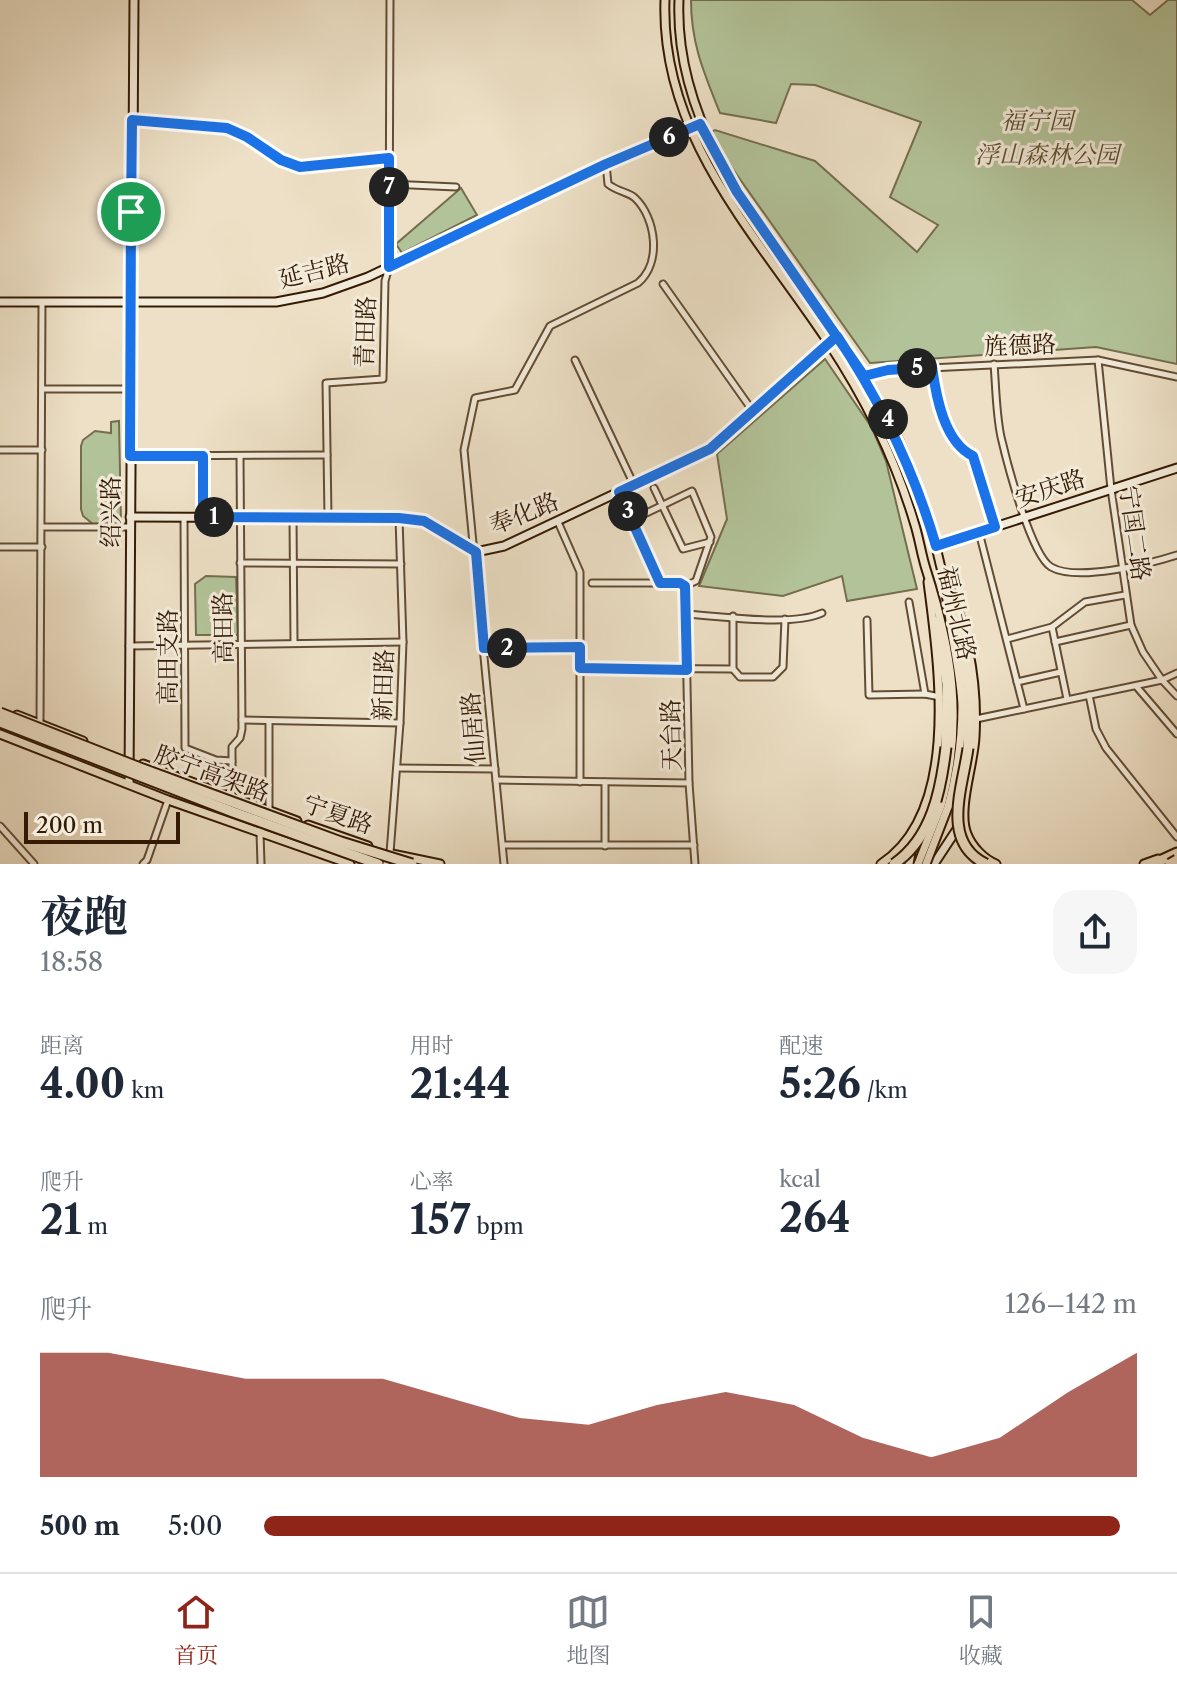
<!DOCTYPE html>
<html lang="zh">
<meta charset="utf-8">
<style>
:root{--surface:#fff;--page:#f6f6f7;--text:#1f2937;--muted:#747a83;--line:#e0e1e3;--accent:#8f2418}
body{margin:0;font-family:"Libre Caslon Text","Noto Serif SC",serif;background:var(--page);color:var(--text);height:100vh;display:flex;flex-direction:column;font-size:30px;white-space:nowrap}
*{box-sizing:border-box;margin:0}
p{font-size:26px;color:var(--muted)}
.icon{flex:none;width:44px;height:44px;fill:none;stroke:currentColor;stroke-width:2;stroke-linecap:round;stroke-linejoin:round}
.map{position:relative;height:864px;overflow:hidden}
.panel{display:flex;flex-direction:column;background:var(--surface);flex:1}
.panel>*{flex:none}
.scale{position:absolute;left:24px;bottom:20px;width:156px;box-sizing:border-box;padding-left:8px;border:4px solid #351a04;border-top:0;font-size:22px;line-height:28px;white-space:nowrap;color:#351a04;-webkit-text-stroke:6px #f3ebda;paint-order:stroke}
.pin{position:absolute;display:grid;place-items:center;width:68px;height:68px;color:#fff;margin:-34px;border:4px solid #fff;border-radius:50%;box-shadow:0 2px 8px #0007}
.km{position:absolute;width:40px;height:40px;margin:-20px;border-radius:50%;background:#222;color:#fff;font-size:22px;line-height:40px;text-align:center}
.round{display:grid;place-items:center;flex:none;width:84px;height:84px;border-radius:24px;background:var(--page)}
.overview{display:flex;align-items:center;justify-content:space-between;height:136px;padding:0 40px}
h1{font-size:44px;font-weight:700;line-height:60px}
.stats{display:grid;grid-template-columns:repeat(3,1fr);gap:12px;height:136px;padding:8px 40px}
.stats div{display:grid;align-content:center}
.stats b{font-size:40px;font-weight:700}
.stats small{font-size:22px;font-weight:400}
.stats p{font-size:22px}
.chart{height:224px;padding:16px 40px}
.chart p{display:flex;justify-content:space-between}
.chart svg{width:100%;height:144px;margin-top:8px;fill:var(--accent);opacity:.7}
ul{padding:0 40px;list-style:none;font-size:26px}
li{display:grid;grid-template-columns:128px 96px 1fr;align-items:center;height:60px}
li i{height:20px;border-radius:10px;background:var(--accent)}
.tabs{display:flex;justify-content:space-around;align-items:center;height:112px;border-top:2px solid var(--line);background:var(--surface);font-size:22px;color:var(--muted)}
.tabs a{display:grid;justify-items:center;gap:4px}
.tabs .on{color:var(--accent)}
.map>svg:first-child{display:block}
.green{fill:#b3c399;stroke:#746e4e;stroke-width:2}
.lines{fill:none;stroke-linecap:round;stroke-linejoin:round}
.street-casing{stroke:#634c34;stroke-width:9}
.secondary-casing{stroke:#351a04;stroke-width:11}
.primary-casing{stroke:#351a04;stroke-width:11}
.highway-casing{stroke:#351a04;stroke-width:13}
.street{stroke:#f3ebda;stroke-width:5}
.secondary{stroke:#f3ebda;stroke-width:7}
.primary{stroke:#ede0c6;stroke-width:7}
.highway{stroke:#ede0c6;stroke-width:9}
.primary-bridge-casing{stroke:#351a04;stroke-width:11;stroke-linecap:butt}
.highway-bridge-casing{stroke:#351a04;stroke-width:13;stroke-linecap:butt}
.primary-bridge{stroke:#ede0c6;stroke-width:7}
.highway-bridge{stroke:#ede0c6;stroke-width:9}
.route-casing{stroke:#fff;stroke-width:16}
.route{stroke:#1a73e8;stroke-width:10}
.labels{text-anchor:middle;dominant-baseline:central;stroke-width:6;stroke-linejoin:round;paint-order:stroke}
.park-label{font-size:24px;font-style:italic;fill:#5b4d31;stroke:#f3ebda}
.street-label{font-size:24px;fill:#351a04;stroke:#f3ebda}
</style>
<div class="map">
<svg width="1177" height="864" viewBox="0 0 1177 864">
<rect width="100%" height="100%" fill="#ede0c6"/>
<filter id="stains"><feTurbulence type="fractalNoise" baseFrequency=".0025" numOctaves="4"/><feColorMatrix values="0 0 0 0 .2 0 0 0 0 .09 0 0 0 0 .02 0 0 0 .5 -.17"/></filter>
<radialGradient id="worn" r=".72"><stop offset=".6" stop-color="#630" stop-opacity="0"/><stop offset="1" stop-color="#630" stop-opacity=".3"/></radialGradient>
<!-- green -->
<g class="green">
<path d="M691 0H1132L1150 15 1168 0H1177V364L1096 347 870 363 708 134 715 130 815 161 917 252 938 225 890 197 921 122 815 85 791 84 776 123 720 113C704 73 691 44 691 0Z"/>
<polygon points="461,188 477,215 402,253 396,244"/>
<polygon points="825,359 872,428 886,461 917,589 847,601 842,576 783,596 699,586 727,519 717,454"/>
<polygon points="119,421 121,524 93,524 83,516 81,509 81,446 83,440 95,431 111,433 111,422"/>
<polygon points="206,576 236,577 238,635 196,635 195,584"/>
</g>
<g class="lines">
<defs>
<g id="street">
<polyline points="133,120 227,128 247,137 281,160 300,167 388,158"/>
<polyline points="389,184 456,187"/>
<polyline points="663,284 752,410"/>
<polyline points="575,360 634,485"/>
<polyline points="1098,360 1111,489 1131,625 1143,652 1162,680 1177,696"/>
<path d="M994 364C996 388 996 413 1001 437 1007 463 1031 555 1051 567 1077 582 1149 564 1177 555"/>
<path d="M932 367C936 396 944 442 973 456L995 527"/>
<polyline points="864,376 888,370 1098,360 1177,377"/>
<polyline points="42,389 130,389"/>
<polyline points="0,450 42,450"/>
<polyline points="131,456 327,455"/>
<polyline points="203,456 203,517"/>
<polyline points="654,488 683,549 710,542"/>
<polyline points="619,492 660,583 680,583 685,586 689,783 695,864"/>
<polyline points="184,517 185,748 216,760 232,761"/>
<polyline points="328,517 326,383 383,379 385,281 389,267 390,0"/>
<polyline points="293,518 294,643"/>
<polyline points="632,520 692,491 711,537 696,581 685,586"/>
<polyline points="558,522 580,572 580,782"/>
<polyline points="42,527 130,527"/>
<polyline points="979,532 1024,709"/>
<polyline points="0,547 42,547"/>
<polyline points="240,563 401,564"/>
<polyline points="592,583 660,583"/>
<polyline points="909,602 925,694"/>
<path d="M685 614C721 616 791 627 822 613"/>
<polyline points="733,616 733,669 740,677 773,677 783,667 785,619"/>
<polyline points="867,620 869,695 925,694 940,697"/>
<polyline points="1052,627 1067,699"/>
<polyline points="1007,639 1052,627 1085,602 1125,595"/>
<polyline points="1055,642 1131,625"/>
<polyline points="129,646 403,642"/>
<polyline points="484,648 580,647"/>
<polyline points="580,668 733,669"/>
<polyline points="1017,682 1061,672"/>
<polyline points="1136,686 1177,734"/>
<polyline points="1089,695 1096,729 1106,748 1177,837"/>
<polyline points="976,719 1162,680 1177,673"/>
<polyline points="242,720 400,723"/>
<polyline points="40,724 42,302"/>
<polyline points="397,768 495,769"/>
<polyline points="496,780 689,783"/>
<polyline points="605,782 605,846"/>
<polyline points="232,797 232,747 240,738 242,729 240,456"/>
<polyline points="269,812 269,721"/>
<polyline points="0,826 34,864"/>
<polyline points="503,845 694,845"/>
<polyline points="143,864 147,860 168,800"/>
<polyline points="261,864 260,832 265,821"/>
<polyline points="386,864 390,853 400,723 403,642 399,518"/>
<path d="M504 864 464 450 475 398 515 390 550 326 638 283C662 263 656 218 635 198 629 192 618 192 608 184L606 164"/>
</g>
<g id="secondary">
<polyline points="0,302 276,302 323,293 368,277 606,164 700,124"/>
<polyline points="130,517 399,518 424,521 476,552 504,546 710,449 837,336"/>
<polyline points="936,546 1177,468"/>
<polyline points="129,784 134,0"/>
<polyline points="909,864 915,829"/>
<polyline points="934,864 959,826"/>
</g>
<g id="primary">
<path d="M665 0C660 137 757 235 828 342 865 398 895 458 914 522 919 537 921 553 926 569 952 650 964 721 941 806"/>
<path d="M679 0C673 145 788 258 862 373 899 430 927 501 941 568 946 588 948 608 951 628 955 654 961 679 962 706 962 740 957 774 948 807"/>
<path d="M947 581C968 631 978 683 975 737 974 764 957 810 967 834 972 847 984 859 996 864"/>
<polyline points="955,612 961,645"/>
<polyline points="936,621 942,650"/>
<polyline points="17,715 83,741"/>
<polyline points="0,734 168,800 350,864"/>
<polyline points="143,764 297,821"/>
<polyline points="308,825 368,846"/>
<polyline points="392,854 440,864"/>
<path d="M881 864C962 811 938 662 928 582"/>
<polyline points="1144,864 1158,859"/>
</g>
<g id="highway">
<polyline points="961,645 968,687 968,748"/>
<polyline points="942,650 947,684 946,747"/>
<polyline points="1153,864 1177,853"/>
</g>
</defs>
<!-- street casing -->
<use href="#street" class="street-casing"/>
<!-- secondary casing -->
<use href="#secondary" class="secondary-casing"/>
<!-- primary casing -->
<use href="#primary" class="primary-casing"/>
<!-- highway casing -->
<use href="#highway" class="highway-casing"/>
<!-- street -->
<use href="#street" class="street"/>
<!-- secondary -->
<use href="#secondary" class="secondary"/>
<!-- primary -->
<use href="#primary" class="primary"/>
<!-- highway -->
<use href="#highway" class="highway"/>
<defs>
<g id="primary-bridge">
<polyline points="918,864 941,806"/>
<polyline points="926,864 948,807"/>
</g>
<g id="highway-bridge">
<polyline points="0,713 140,768 341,842 412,864"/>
<polyline points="0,722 233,812 378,864"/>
<path d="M968 748C963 787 940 842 986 864"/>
<path d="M894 864C932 838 941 790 946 747"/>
<polyline points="1170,864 1177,860"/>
</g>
</defs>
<!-- primary-bridge casing -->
<use href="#primary-bridge" class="primary-bridge-casing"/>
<!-- highway-bridge casing -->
<use href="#highway-bridge" class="highway-bridge-casing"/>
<!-- primary-bridge -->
<use href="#primary-bridge" class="primary-bridge"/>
<!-- highway-bridge -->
<use href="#highway-bridge" class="highway-bridge"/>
</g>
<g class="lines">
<defs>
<path id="route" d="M131 212 130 456H203V517L399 518 424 521 476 552 484 648 580 647V668L687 670 685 586 680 583H660L619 492 710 449 837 336C881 402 914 470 936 546L995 527 973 456C944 442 936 396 932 367L888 370 864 376 737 192 700 124 606 164 389 267V158L300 167 281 160 247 137 227 128 132 120 131 212"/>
</defs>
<!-- route casing -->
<use href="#route" class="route-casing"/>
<!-- route -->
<use href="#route" class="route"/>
</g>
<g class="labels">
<!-- park labels -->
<g class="park-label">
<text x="1037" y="120">福宁园</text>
<text x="1047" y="154">浮山森林公园</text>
</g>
<!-- street labels -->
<g class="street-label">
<text transform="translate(314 271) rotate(-14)">延吉路</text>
<text transform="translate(365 332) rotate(-88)">青田路</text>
<text transform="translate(1020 345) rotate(-2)">旌德路</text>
<text transform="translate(1050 488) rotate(-18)">安庆路</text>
<text transform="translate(110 512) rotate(-90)">绍兴路</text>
<text transform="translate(524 513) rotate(-22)">奉化路</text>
<text transform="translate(1135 533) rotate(82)">宁国二路</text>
<text transform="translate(957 613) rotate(77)">福州北路</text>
<text transform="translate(223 628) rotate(-91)">高田路</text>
<text transform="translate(167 657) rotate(-90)">高田支路</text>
<text transform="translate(383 685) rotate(-88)">新田路</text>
<text transform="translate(473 728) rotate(-95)">仙居路</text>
<text transform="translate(671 735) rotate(-91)">天台路</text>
<text transform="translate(212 773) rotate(20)">胶宁高架路</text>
<text transform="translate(338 814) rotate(19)">宁夏路</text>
</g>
</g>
<rect width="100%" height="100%" filter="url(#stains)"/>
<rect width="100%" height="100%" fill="url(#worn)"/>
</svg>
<div class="scale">200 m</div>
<div class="pin" style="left:131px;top:212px;background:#1e9e55"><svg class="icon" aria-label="arrive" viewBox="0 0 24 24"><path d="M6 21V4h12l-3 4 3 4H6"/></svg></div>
<b class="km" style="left:214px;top:517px">1</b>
<b class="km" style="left:507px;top:648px">2</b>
<b class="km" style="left:628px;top:511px">3</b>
<b class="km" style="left:888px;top:419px">4</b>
<b class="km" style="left:917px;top:368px">5</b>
<b class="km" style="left:669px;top:137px">6</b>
<b class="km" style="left:389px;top:187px">7</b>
</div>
<section class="panel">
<div class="overview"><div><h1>夜跑</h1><p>18:58</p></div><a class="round"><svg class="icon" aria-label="share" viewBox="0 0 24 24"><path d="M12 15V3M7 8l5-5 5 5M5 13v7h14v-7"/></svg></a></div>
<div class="stats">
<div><p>距离</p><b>4.00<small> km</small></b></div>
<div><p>用时</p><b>21:44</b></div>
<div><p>配速</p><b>5:26<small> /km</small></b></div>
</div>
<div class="stats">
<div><p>爬升</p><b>21<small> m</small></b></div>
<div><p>心率</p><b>157<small> bpm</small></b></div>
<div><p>kcal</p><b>264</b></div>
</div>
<div class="chart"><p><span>爬升</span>126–142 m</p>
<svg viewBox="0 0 160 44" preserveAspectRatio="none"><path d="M0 44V6L10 6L20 10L30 14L40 14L50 14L60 20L70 26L80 28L90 22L100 18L110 22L120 32L130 38L140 32L150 18L160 6V44z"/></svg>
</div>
<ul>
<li><b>500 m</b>5:00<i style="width:98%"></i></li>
</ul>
</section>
<nav class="tabs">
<a class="on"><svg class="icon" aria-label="home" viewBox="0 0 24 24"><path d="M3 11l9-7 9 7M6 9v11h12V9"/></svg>首页</a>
<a><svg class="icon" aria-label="map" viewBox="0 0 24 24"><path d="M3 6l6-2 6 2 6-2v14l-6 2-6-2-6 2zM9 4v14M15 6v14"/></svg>地图</a>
<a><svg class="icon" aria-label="saved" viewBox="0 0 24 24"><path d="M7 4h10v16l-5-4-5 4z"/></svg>收藏</a>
</nav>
